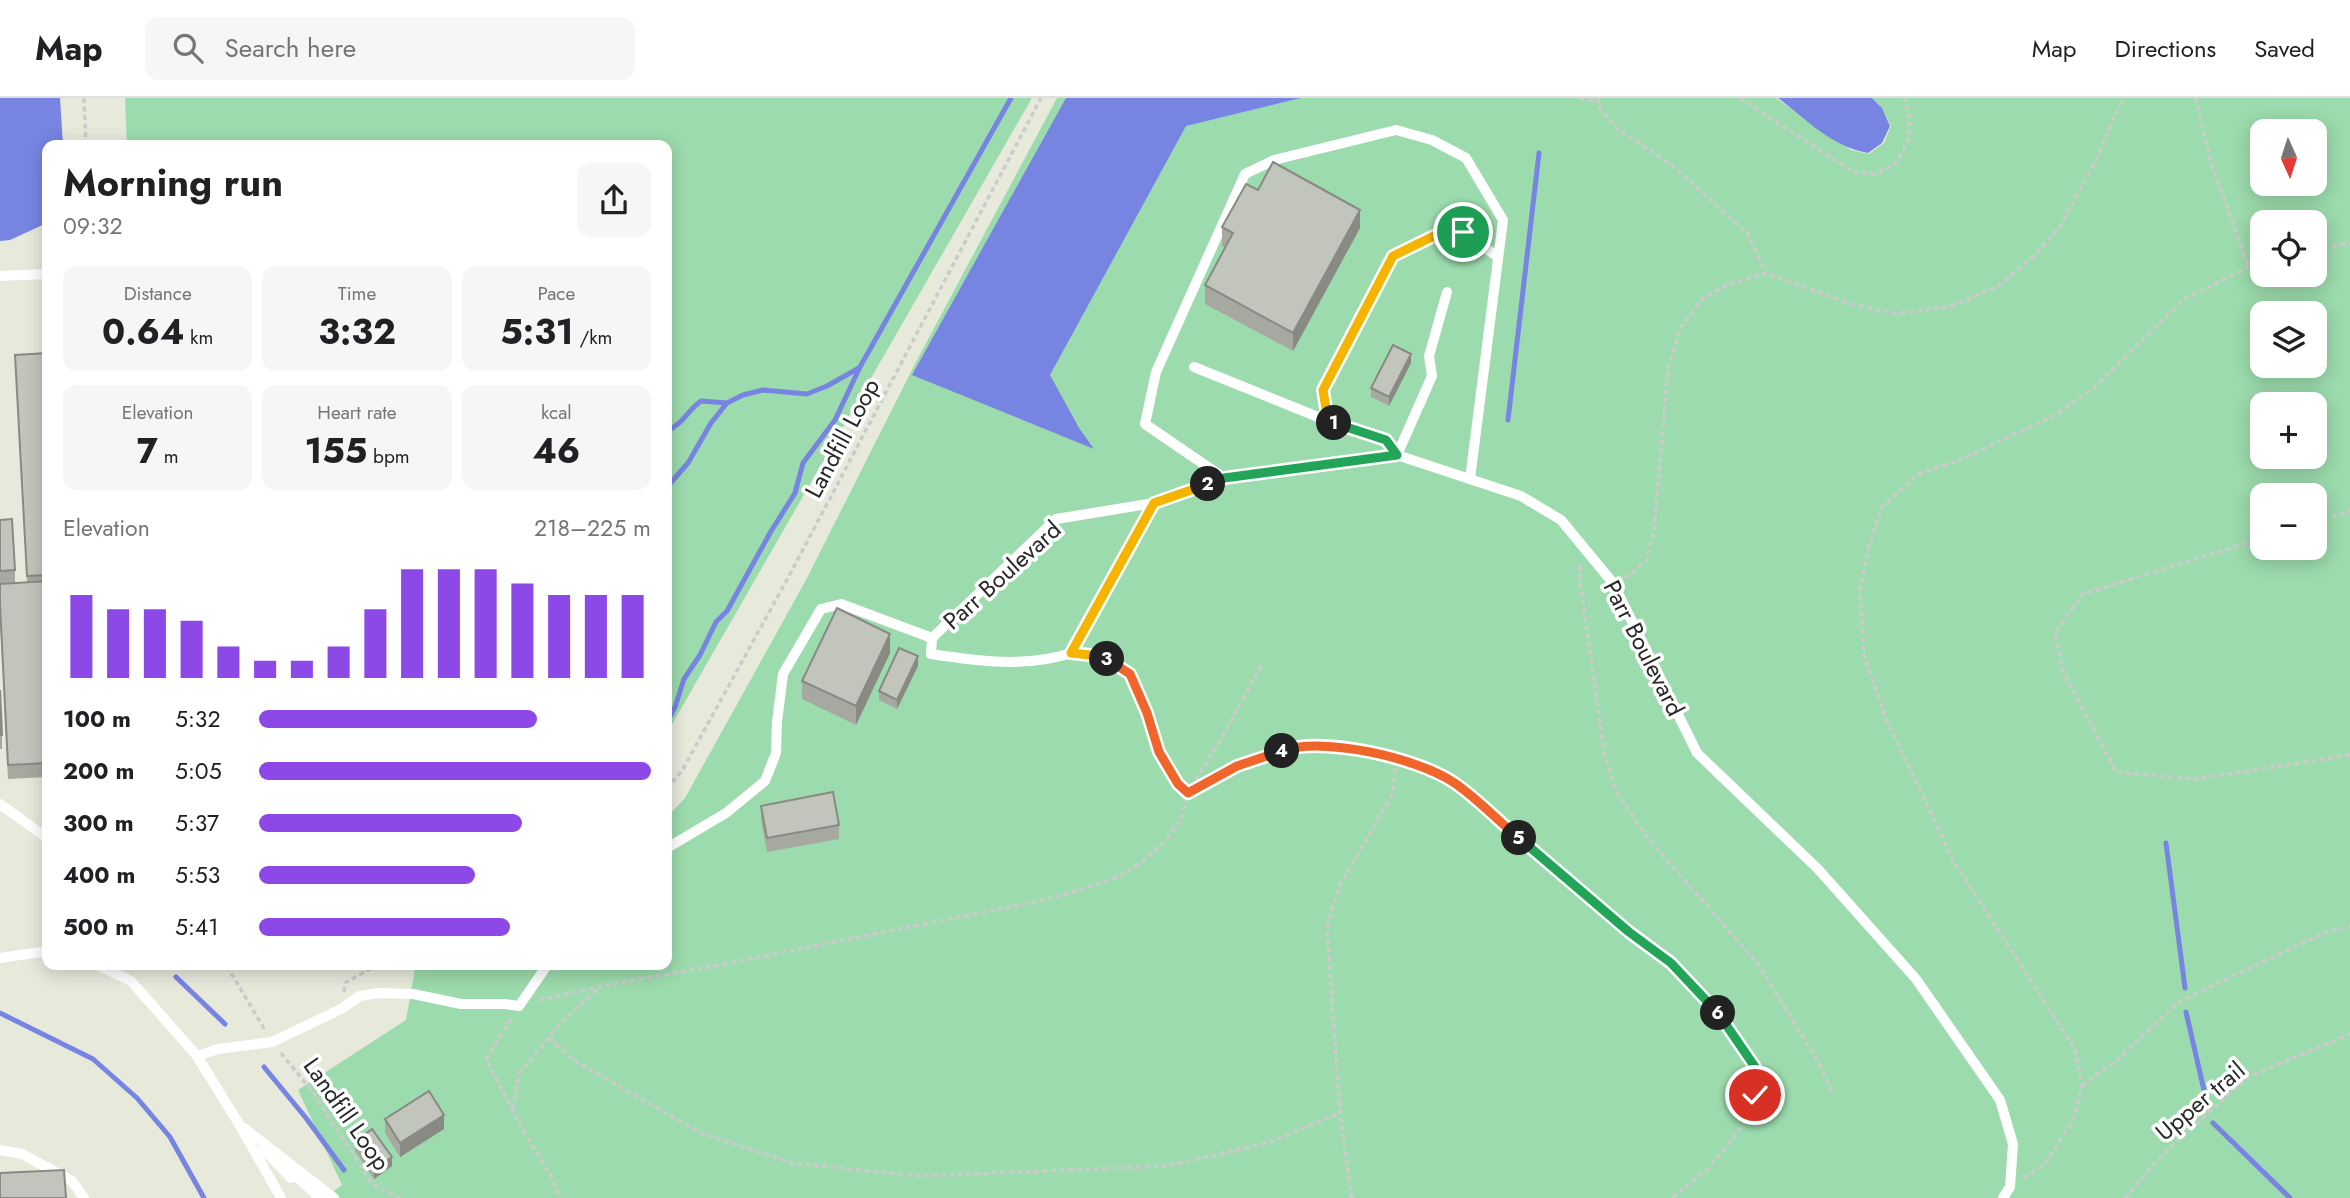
<!DOCTYPE html>
<meta charset="utf-8">
<style>
:root{--surface:#fff;--page:#f6f6f6;--text:#202124;--muted:#757577;--line:#e0e0e0;--accent:#8d49e8}
body{margin:0;font-family:Jost,sans-serif;background:var(--page);color:var(--text);height:100vh;display:flex;flex-direction:column;font-size:26px;white-space:nowrap}
*{box-sizing:border-box;margin:0}
p{font-size:23px;color:var(--muted)}
.icon{flex:none;width:38px;height:38px;fill:none;stroke:currentColor;stroke-width:2;stroke-linecap:round;stroke-linejoin:round}
.map{position:relative;flex:1;overflow:hidden}
.drawer{position:absolute;left:42px;top:42px;width:630px;height:830px;display:flex;flex-direction:column;background:var(--surface);border-radius:14px;box-shadow:0 4px 18px #0003}
.drawer>*{flex:none}
.needle{width:46px;rotate:177deg}
.controls{position:absolute;left:2250px;top:21px;display:grid;gap:14px}
.controls a{display:grid;place-items:center;width:77px;height:77px;border-radius:14px;background:var(--surface);box-shadow:0 4px 18px #0003;font-size:35px}
.pin{position:absolute;display:grid;place-items:center;width:60px;height:60px;color:#fff;margin:-30px;border:4px solid #fff;border-radius:50%;box-shadow:0 2px 7px #0007}
.km{position:absolute;width:35px;height:35px;margin:-18px;border-radius:50%;background:#222;color:#fff;font-size:19px;line-height:35px;text-align:center}
.round{display:grid;place-items:center;flex:none;width:74px;height:74px;border-radius:14px;background:var(--page)}
.summary{display:flex;align-items:center;justify-content:space-between;height:119px;padding:0 21px}
h1{font-size:38px;font-weight:700;line-height:52px}
.metrics{display:grid;grid-template-columns:repeat(3,1fr);gap:10px;height:119px;padding:7px 21px}
.metrics div{display:grid;align-content:center;border-radius:14px;background:var(--page);text-align:center}
.metrics b{font-size:35px;font-weight:700}
.metrics small{font-size:19px;font-weight:400}
.metrics p{font-size:19px}
.chart{height:196px;padding:14px 21px}
.chart p{display:flex;justify-content:space-between}
.chart svg{width:100%;height:126px;margin-top:7px;stroke:var(--accent);stroke-width:6}
ul{padding:0 21px;list-style:none;font-size:23px}
li{display:grid;grid-template-columns:112px 84px 1fr;align-items:center;height:52px}
li i{height:18px;border-radius:9px;background:var(--accent)}
header{display:flex;align-items:center;gap:42px;box-sizing:border-box;height:98px;padding:0 35px;background:var(--surface);border-bottom:2px solid var(--line)}
header strong{font-size:33px}
nav{display:flex;gap:38px;margin-inline-start:auto;font-size:24px}
.search{width:490px;height:63px;background:var(--page);display:flex;align-items:center;gap:18px;box-sizing:border-box;padding:0 24px;border-radius:14px;color:var(--muted);font-size:26px}
.map>svg:first-child{display:block}
.green{fill:#9cdbad;fill-rule:evenodd}
.water{fill:#7784e2}
.lines{fill:none;stroke-linecap:round;stroke-linejoin:round}
.stream{stroke:#7784e2;stroke-width:5}
.path{stroke:#cbcbcb;stroke-width:3.5;stroke-dasharray:5 3.5;stroke-linecap:butt}
.service{stroke:#fff;stroke-width:10}
.wall{fill:#a7a9a1}
.shaded-wall{fill:#888a83}
.building{fill:#c2c5bb;stroke:#888a83;stroke-width:2}
.split-1-casing{stroke:#fff;stroke-width:14}
.split-2-casing{stroke:#fff;stroke-width:14}
.split-3-casing{stroke:#fff;stroke-width:14}
.split-4-casing{stroke:#fff;stroke-width:14}
.split-5-casing{stroke:#fff;stroke-width:14}
.split-6-casing{stroke:#fff;stroke-width:14}
.split-7-casing{stroke:#fff;stroke-width:14}
.split-1{stroke:#f5b400;stroke-width:9}
.split-2{stroke:#22a559;stroke-width:9}
.split-3{stroke:#f5b400;stroke-width:9}
.split-4{stroke:#f0652b;stroke-width:9}
.split-5{stroke:#f0652b;stroke-width:9}
.split-6{stroke:#22a559;stroke-width:9}
.split-7{stroke:#22a559;stroke-width:9}
.labels{text-anchor:middle;dominant-baseline:central;stroke-width:7;stroke-linejoin:round;paint-order:stroke}
.street-label{font-size:24px;fill:#282828;stroke:#fff}
</style>
<header>
<strong>Map</strong>
<div class="search"><svg class="icon" aria-label="search" viewBox="0 0 24 24"><circle cx="10" cy="10" r="6"/><path d="M15 15l6 6"/></svg>Search here</div>
<nav><a>Map</a><a>Directions</a><a>Saved</a></nav>
</header>
<div class="map">
<svg width="2350" height="1100" viewBox="0 0 2350 1100">
<rect width="100%" height="100%" fill="#e7e9db"/>
<!-- green -->
<g class="green">
<polygon points="125,0 1032,0 667,635 667,47 127,47"/>
<path d="M1057 0H1776L1851 52 1869 56 1884 45 1891 28 1882 10 1872 0H2350V1100H325L342 1087 298 992 406 922 416 866H667V719L685 700 806 482 917 262ZM2263 33H2315V86H2263ZM2263 124H2315V177H2263ZM2263 215H2315V268H2263ZM2263 306H2315V359H2263ZM2263 397H2315V450H2263Z"/>
</g>
<!-- water -->
<g class="water">
<polygon points="0,0 60,0 63,47 47,47 47,125 10,142 0,143"/>
<polygon points="1066,0 1301,0 1186,28 1050,277 1079,330 1094,351 912,277"/>
<path d="M1778 0H1872L1882 10 1890 28 1882 45 1868 55C1832 49 1806 21 1778 0Z"/>
</g>
<g class="lines">
<!-- stream -->
<g class="stream">
<polyline points="1508,322 1539,55"/>
<path d="M667 333C684 325 686 314 701 303L727 305"/>
<polyline points="667,389 688,365 711,325 727,305 743,297 763,292 807,296 827,288 859,270"/>
<polyline points="667,624 675,609 684,581 700,557 716,524 727,513 770,435 795,395 803,365 835,322 860,269 1011,0"/>
<polyline points="2166,745 2185,890"/>
<polyline points="176,879 225,926"/>
<polyline points="2186,914 2207,1005"/>
<polyline points="0,915 93,961 137,1000 170,1039 204,1100"/>
<polyline points="264,969 306,1020 344,1072"/>
<polyline points="2213,1025 2290,1100"/>
</g>
<!-- path -->
<g class="path">
<polyline points="84,0 86,47"/>
<polyline points="1580,0 1598,3"/>
<polyline points="1598,0 1599,9 1616,30 1671,66 1747,135 1766,175"/>
<polyline points="1740,0 1853,74 1876,76 1897,64 1908,43 1910,21 1904,0"/>
<polyline points="2196,0 2211,64 2248,168"/>
<polyline points="2315,151 2350,145"/>
<polyline points="2315,424 2350,413"/>
<polyline points="2263,440 2083,496 2055,535 2063,573 2116,674 2195,681 2350,657"/>
<polyline points="1580,468 1579,476 1604,654 1617,695 1650,743 1758,866 1822,970 1833,998"/>
<polyline points="1625,480 1646,463 1654,433 1668,270 1681,229 1702,201 1729,186 1766,175 1852,206 1897,216 1951,208 1997,189 2034,158 2061,127 2095,64 2123,0"/>
<polyline points="1261,567 1224,636 1188,695 1237,668 1290,650 1332,649 1396,659 1453,684 1629,834 1671,865 1725,922 1755,969 1755,997 1742,1028 1709,1070 1671,1100"/>
<polyline points="667,691 683,671 789,478 1041,0"/>
<polyline points="218,866 228,870 265,932"/>
<polyline points="344,894 345,885 379,866"/>
<path d="M539 902 616 885 714 868 1044 802 1085 790 1120 778 1143 763 1167 741 1181 721 1188 695C1159 670 1155 632 1139 598 1137 592 1134 583 1130 578 1122 566 1101 558 1087 556"/>
<polyline points="511,921 486,961 524,1034 551,1078 560,1100"/>
<polyline points="549,940 575,963 701,1035 792,1065 919,1078 1167,1068 1270,1044 1340,1015"/>
<polyline points="281,955 312,993 373,1087 400,1100"/>
<polyline points="2082,988 2117,962 2180,903 2326,834 2350,829"/>
<polyline points="513,1010 519,976 564,921 600,889"/>
<polyline points="2024,1080 2044,1067 2072,1024 2082,988 2075,951 1954,764 1885,618 1864,557 1860,492 1868,451 1882,409 1918,376 1960,362 2055,317 2096,288 2184,201 2263,162"/>
<polyline points="1352,1100 1340,1015 1327,830 1339,789 1393,695 1396,659"/>
<polyline points="2125,1100 2162,1057 2248,979 2350,936"/>
</g>
<!-- service -->
<g class="service">
<polyline points="0,178 47,176"/>
<polyline points="1194,269 1328,323"/>
<polyline points="1397,357 1386,342 1328,323 1323,292 1393,158 1444,133 1463,134 1498,159"/>
<polyline points="1397,357 1432,278 1429,258 1447,194"/>
<polyline points="1224,380 1145,326 1156,274 1245,76 1274,62 1396,32 1432,42 1466,60 1503,122 1470,381"/>
<polyline points="932,540 1056,421 1154,405 1224,380 1397,357 1521,398 1561,422 1613,485 1697,655 1818,771 1916,881 2000,1002 2013,1046 2010,1089 2003,1100"/>
<path d="M932 540 931 556C977 563 1026 570 1071 555L1154 405"/>
<polyline points="0,706 47,740"/>
<polyline points="667,750 726,715 765,683 776,655 777,624 783,576 821,511 841,506 932,540"/>
<polyline points="0,860 47,853"/>
<polyline points="95,866 131,883 197,958 239,1026 281,1100"/>
<polyline points="197,958 218,951 272,944 341,911 360,898 378,895 413,896 461,906 505,906 519,908 548,866"/>
<polyline points="244,1030 334,1100"/>
<polyline points="263,1051 291,1080"/>
<polyline points="0,1052 22,1056 72,1083 84,1100"/>
<polyline points="288,1071 320,1100"/>
</g>
</g>
<!-- wall -->
<g class="wall">
<polygon points="1258,92 1360,130 1293,253 1205,206 1205,187 1225,150 1222,148 1222,129"/>
<polygon points="47,255 47,679 8,681 0,522 0,422 15,472 15,485 27,484 15,257"/>
<polygon points="1411,265 1389,308 1371,299 1371,290"/>
<polygon points="890,555 856,627 802,601 802,583"/>
<polygon points="918,568 897,611 879,602 879,593"/>
<polygon points="0,592 2,637 2,651 0,651"/>
<polygon points="761,708 839,727 839,741 767,754 761,722"/>
<polygon points="385,1021 444,1031 400,1059 385,1035"/>
<polygon points="355,1044 392,1068 374,1081 355,1053"/>
</g>
<!-- shaded-wall -->
<g class="shaded-wall">
<polygon points="1360,112 1360,130 1293,253 1293,235"/>
<polygon points="1411,256 1411,265 1389,308 1389,299"/>
<polygon points="890,536 890,555 856,627 856,608"/>
<polygon points="918,558 918,568 897,611 897,602"/>
<polygon points="444,1017 444,1031 400,1059 400,1045"/>
<polygon points="392,1059 392,1068 374,1081 374,1071"/>
</g>
<!-- building -->
<g class="building">
<polygon points="1273,64 1360,112 1293,235 1205,187 1233,135 1222,129 1246,86 1258,92"/>
<polygon points="1393,247 1411,256 1389,299 1371,290"/>
<polygon points="47,255 47,477 27,478 15,257"/>
<polygon points="12,421 15,472 0,473 0,422"/>
<polygon points="47,483 47,665 8,667 0,507 0,486"/>
<polygon points="837,510 890,536 856,608 802,583"/>
<polygon points="899,550 918,558 897,602 879,593"/>
<polygon points="0,592 2,637 0,637"/>
<polygon points="833,694 839,727 767,740 761,708"/>
<polygon points="429,993 444,1017 400,1045 385,1021"/>
<polygon points="372,1031 392,1059 374,1071 355,1044"/>
<polygon points="64,1072 66,1100 0,1100 0,1075"/>
</g>
<g class="lines">
<defs>
<polyline id="split-1" points="1334,325 1328,323 1323,292 1393,158 1444,133 1463,134"/>
<polyline id="split-2" points="1208,386 1224,380 1397,357 1386,342 1334,325"/>
<polyline id="split-3" points="1107,561 1100,558 1071,555 1154,405 1208,386"/>
<polyline id="split-4" points="1107,561 1130,576 1147,615 1159,654 1178,686 1188,695 1237,668 1282,653"/>
<path id="split-5" d="M1282 653C1323 638 1417 660 1453 684 1476 699 1498 723 1519 740"/>
<polyline id="split-6" points="1519,740 1629,834 1671,865 1718,915"/>
<polyline id="split-7" points="1718,915 1755,969 1755,997"/>
</defs>
<!-- split-1 casing -->
<use href="#split-1" class="split-1-casing"/>
<!-- split-2 casing -->
<use href="#split-2" class="split-2-casing"/>
<!-- split-3 casing -->
<use href="#split-3" class="split-3-casing"/>
<!-- split-4 casing -->
<use href="#split-4" class="split-4-casing"/>
<!-- split-5 casing -->
<use href="#split-5" class="split-5-casing"/>
<!-- split-6 casing -->
<use href="#split-6" class="split-6-casing"/>
<!-- split-7 casing -->
<use href="#split-7" class="split-7-casing"/>
<!-- split-1 -->
<use href="#split-1" class="split-1"/>
<!-- split-2 -->
<use href="#split-2" class="split-2"/>
<!-- split-3 -->
<use href="#split-3" class="split-3"/>
<!-- split-4 -->
<use href="#split-4" class="split-4"/>
<!-- split-5 -->
<use href="#split-5" class="split-5"/>
<!-- split-6 -->
<use href="#split-6" class="split-6"/>
<!-- split-7 -->
<use href="#split-7" class="split-7"/>
</g>
<g class="labels">
<!-- street labels -->
<g class="street-label">
<text transform="translate(842 340) rotate(-62)">Landfill Loop</text>
<text transform="translate(1002 477) rotate(-42)">Parr Boulevard</text>
<text transform="translate(1644 550) rotate(63)">Parr Boulevard</text>
<text transform="translate(2200 1003) rotate(-40)">Upper trail</text>
<text transform="translate(347 1016) rotate(55)">Landfill Loop</text>
</g>
</g>
</svg>
<div class="controls">
<a><svg class="needle" viewBox="-14 -14 28 28"><path d="M0-13l5 13h-10z" fill="#e53935"/><path d="M0 13l5-13h-10z" fill="#757577"/></svg></a>
<a><svg class="icon" aria-label="locate" viewBox="0 0 24 24"><circle cx="12" cy="12" r="6"/><path d="M12 2v4M12 18v4M2 12h4M18 12h4"/></svg></a>
<a><svg class="icon" aria-label="layers" viewBox="0 0 24 24"><path d="M12 4l9 5-9 5-9-5zM3 14l9 5 9-5"/></svg></a>
<a>+</a>
<a>−</a>
</div>
<div class="pin" style="left:1463px;top:134px;background:#1e9e55"><svg class="icon" aria-label="arrive" viewBox="0 0 24 24"><path d="M6 21V4h12l-3 4 3 4H6"/></svg></div>
<div class="pin" style="left:1755px;top:997px;background:#d93025"><svg class="icon" aria-label="check" viewBox="0 0 24 24"><path d="M5 12l5 5 9-10"/></svg></div>
<b class="km" style="left:1334px;top:325px">1</b>
<b class="km" style="left:1208px;top:386px">2</b>
<b class="km" style="left:1107px;top:561px">3</b>
<b class="km" style="left:1282px;top:653px">4</b>
<b class="km" style="left:1519px;top:740px">5</b>
<b class="km" style="left:1718px;top:915px">6</b>
<section class="drawer">
<div class="summary"><div><h1>Morning run</h1><p>09:32</p></div><a class="round"><svg class="icon" aria-label="share" viewBox="0 0 24 24"><path d="M12 15V3M7 8l5-5 5 5M5 13v7h14v-7"/></svg></a></div>
<div class="metrics">
<div><p>Distance</p><b>0.64<small> km</small></b></div>
<div><p>Time</p><b>3:32</b></div>
<div><p>Pace</p><b>5:31<small> /km</small></b></div>
</div>
<div class="metrics">
<div><p>Elevation</p><b>7<small> m</small></b></div>
<div><p>Heart rate</p><b>155<small> bpm</small></b></div>
<div><p>kcal</p><b>46</b></div>
</div>
<div class="chart"><p><span>Elevation</span>218–225 m</p>
<svg viewBox="0 0 160 44" preserveAspectRatio="none"><path d="M5 44V15M15 44V20M25 44V20M35 44V24M45 44V33M55 44V38M65 44V38M75 44V33M85 44V20M95 44V6M105 44V6M115 44V6M125 44V11M135 44V15M145 44V15M155 44V15"/></svg>
</div>
<ul>
<li><b>100 m</b>5:32<i style="width:71%"></i></li>
<li><b>200 m</b>5:05<i style="width:100%"></i></li>
<li><b>300 m</b>5:37<i style="width:67%"></i></li>
<li><b>400 m</b>5:53<i style="width:55%"></i></li>
<li><b>500 m</b>5:41<i style="width:64%"></i></li>
</ul>
</section>
</div>
